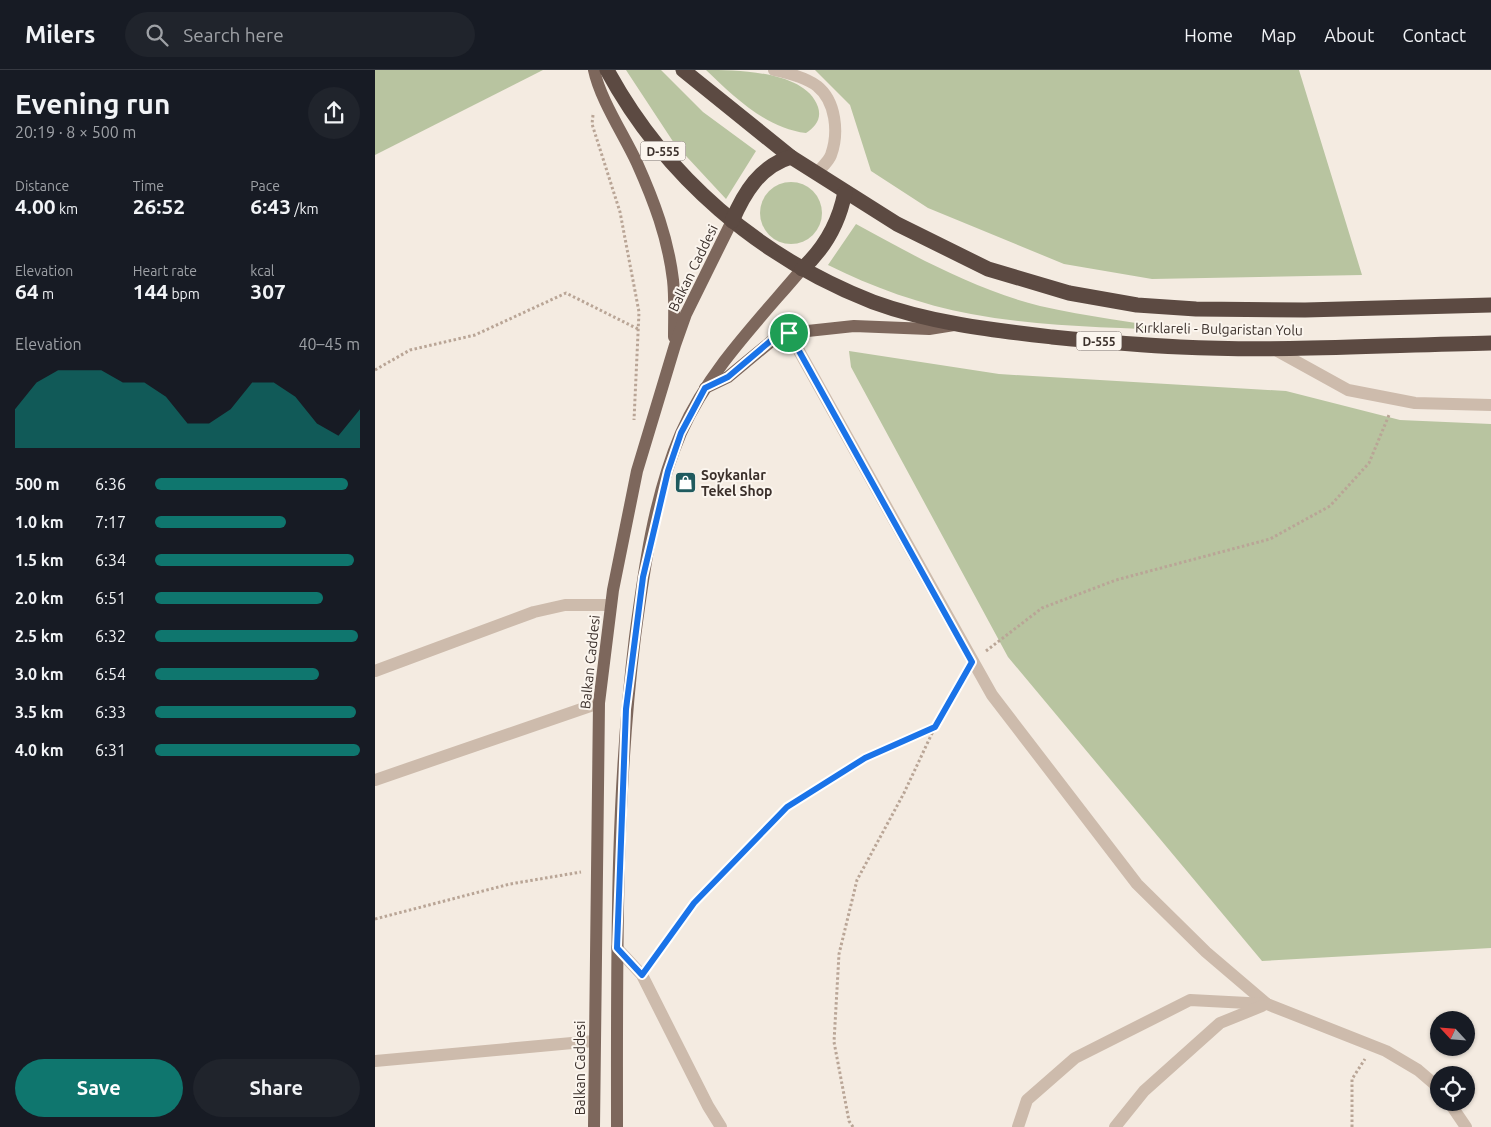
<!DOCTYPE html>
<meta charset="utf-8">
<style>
:root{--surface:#171b24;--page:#20242c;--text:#f1f3f6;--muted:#9ea1a6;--line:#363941;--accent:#0f766e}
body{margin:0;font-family:Ubuntu,sans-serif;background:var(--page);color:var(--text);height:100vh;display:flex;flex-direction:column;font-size:19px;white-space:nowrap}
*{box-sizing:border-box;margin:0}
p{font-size:16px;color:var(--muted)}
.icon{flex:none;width:28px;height:28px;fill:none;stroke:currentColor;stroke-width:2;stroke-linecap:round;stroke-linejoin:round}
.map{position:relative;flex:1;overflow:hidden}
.panel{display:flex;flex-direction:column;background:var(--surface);width:375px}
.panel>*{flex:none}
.needle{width:32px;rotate:296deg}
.buttons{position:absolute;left:1055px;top:941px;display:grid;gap:10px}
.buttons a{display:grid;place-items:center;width:45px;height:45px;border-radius:50%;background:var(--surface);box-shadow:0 1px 4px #0004;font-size:25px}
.pin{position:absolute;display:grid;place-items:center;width:42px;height:42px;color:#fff;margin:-21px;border:2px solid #fff;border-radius:50%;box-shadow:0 1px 5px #0007}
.round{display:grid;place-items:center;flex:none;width:52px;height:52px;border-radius:26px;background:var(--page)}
.summary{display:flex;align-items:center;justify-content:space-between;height:85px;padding:0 15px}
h1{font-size:28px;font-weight:700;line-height:38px}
.metrics{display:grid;grid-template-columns:repeat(3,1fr);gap:8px;height:85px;padding:5px 15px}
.metrics div{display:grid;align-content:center}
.metrics b{font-size:21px;font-weight:700}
.metrics small{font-size:14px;font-weight:400}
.metrics p{font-size:14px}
.chart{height:140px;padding:10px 15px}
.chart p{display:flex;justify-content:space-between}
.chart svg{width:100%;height:90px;margin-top:5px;fill:var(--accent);opacity:.7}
.primary-button{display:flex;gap:10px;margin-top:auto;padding:10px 15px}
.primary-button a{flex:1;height:58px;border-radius:30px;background:var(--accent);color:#fff;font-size:20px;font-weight:700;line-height:58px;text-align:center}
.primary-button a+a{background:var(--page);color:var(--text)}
ul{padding:0 15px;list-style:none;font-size:16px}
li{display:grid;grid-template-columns:80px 60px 1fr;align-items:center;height:38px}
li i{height:12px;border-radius:6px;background:var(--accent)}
header{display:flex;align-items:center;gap:30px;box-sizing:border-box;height:70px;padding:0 25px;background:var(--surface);border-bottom:1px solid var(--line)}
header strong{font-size:24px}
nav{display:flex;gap:28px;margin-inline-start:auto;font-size:18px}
.search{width:350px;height:45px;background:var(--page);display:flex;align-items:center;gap:12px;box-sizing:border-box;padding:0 18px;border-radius:28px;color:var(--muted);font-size:19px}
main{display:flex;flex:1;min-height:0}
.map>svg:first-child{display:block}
.green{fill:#b8c4a0}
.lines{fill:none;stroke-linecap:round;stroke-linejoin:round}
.path{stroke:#b9a596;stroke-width:3;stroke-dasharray:2.5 2.5;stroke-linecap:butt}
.minor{stroke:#cdbbac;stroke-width:12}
.major{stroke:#7d675c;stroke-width:12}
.highway{stroke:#5c4a42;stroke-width:15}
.route-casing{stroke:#fff;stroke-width:10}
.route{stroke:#1a73e8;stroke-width:6}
.labels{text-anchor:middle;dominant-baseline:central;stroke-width:4;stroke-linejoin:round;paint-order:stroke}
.shield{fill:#fbf5ee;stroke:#756b66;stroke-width:1}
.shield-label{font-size:12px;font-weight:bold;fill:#3b302b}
.street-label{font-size:14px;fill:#3b302b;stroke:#fbf5ee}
.poi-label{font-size:14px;font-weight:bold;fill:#3b302b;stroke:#fbf5ee;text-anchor:start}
</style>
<header>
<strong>Milers</strong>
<div class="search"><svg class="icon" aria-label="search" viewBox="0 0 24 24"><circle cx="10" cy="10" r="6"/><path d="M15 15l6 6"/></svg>Search here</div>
<nav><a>Home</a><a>Map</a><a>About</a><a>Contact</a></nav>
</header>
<main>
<section class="panel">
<div class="summary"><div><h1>Evening run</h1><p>20:19 · 8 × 500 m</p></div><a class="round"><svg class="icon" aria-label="share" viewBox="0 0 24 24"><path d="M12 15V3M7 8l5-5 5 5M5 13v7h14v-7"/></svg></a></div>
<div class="metrics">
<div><p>Distance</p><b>4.00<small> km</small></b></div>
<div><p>Time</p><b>26:52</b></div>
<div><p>Pace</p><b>6:43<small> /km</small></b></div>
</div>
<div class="metrics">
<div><p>Elevation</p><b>64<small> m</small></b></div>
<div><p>Heart rate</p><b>144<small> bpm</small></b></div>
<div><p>kcal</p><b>307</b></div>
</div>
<div class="chart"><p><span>Elevation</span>40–45 m</p>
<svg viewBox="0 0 160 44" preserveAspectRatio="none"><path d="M0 44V25L10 12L20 6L30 6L40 6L50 12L60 12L70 19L80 32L90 32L100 25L110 12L120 12L130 19L140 32L150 38L160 25V44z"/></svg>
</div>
<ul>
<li><b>500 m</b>6:36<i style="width:94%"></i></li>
<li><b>1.0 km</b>7:17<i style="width:64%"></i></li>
<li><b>1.5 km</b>6:34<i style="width:97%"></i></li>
<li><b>2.0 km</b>6:51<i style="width:82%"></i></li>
<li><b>2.5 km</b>6:32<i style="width:99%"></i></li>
<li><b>3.0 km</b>6:54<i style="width:80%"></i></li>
<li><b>3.5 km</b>6:33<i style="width:98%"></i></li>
<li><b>4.0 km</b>6:31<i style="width:100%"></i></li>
</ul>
<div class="primary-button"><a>Save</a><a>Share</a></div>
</section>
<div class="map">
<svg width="1116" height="1057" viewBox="0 0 1116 1057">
<rect width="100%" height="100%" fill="#f4ebe1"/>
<!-- green -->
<g class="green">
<polygon points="0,0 168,0 0,85"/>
<polygon points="251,0 286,0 328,42 381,81 351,129 299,73"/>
<path d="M331 0C363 0 431 1 443 37 447 49 440 57 431 63 391 58 359 27 331 0Z"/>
<polygon points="440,0 924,0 987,205 777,209 689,194 553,138 496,101 475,35"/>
<circle cx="416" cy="143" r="31"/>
<path d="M481 154C539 186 601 220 665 236 712 247 761 252 808 261 738 257 666 257 596 244 547 235 497 217 453 195Z"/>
<polygon points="474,281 624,304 911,321 1025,350 1116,354 1116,878 887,891 633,587 476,297"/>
</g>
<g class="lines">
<!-- path -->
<g class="path">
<polyline points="218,45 217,54 245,142 264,242 259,350"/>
<polyline points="0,300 35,280 100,265 191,223 263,259"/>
<polyline points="611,581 667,538 741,510 895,469 955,436 994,393 1014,345"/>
<polyline points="0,849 135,814 206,802"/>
<polyline points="277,892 319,833 413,737 490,688 559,657"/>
<polyline points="478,1057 474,1051 459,972 464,884 482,810 529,723 560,657 589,606"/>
<polyline points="977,1057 977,1009 990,989"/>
</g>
<!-- minor -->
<g class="minor">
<path d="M399 0C413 3 430 7 442 16 461 31 464 63 456 85 454 91 446 98 442 103"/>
<polyline points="414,263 617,625 762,814 831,882 892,934 1011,981 1043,1000 1064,1018"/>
<polyline points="897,278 973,320 1040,333 1116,335"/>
<polyline points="0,601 159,542 190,535 236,535"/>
<polyline points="0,710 224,633"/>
<polyline points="242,878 267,905 333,1036 346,1057"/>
<polyline points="0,991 219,971"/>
<polyline points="1074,1032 1091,1057"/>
<polyline points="643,1057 652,1030 700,988 815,930 892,934"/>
<polyline points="740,1057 769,1021 845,953 887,936"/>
</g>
<!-- major -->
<g class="major">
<path d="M219 0C225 29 249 65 262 93 279 131 293 168 298 210 300 228 299 248 299 267"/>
<polyline points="330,318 353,307 399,269 414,263 479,256 554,259 579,255"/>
<polyline points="219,1057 224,633 238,520 262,401 300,275 311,244 357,151"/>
<path d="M242 1057C242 893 240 729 260 567 269 499 279 426 306 363 334 300 383 251 427 199"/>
</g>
<!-- highway -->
<g class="highway">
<path d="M232 0C290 107 385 188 498 232 555 253 617 260 677 267 719 271 762 275 805 277 908 282 1013 275 1116 273"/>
<polyline points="308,0 416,87 522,154 613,199 694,223 762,235 821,239 930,240 1116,235"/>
<path d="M357 151C369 123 385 96 416 87"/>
<path d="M427 199C450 178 464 153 470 122"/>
</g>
</g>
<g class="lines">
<defs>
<polygon id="route" points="414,263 597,592 560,657 490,688 412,737 319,833 267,905 242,878 251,639 268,507 293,401 306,363 330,318 353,307 399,268"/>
</defs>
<!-- route casing -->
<use href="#route" class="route-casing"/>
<!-- route -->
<use href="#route" class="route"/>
</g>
<!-- icons -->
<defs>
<symbol id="shop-square" viewBox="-11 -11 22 22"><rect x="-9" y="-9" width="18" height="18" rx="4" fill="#1f5a5e" stroke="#fbf5ee"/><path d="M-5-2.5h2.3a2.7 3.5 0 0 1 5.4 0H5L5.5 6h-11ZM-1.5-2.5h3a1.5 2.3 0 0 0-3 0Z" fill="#fff"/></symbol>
</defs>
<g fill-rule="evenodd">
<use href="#shop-square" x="298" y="400" width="25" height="25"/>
</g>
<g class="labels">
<!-- shield labels -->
<g class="shield">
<rect x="265.5" y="71.5" width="45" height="19" rx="4"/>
<rect x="701.5" y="261.5" width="45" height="19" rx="4"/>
</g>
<g class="shield-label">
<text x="288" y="81">D-555</text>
<text x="724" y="271">D-555</text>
</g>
<!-- street labels -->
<g class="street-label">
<text transform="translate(318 198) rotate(-64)">Balkan Caddesi</text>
<text transform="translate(844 259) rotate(1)">Kırklareli - Bulgaristan Yolu</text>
<text transform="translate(215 592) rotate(-84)">Balkan Caddesi</text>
<text transform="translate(205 998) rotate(-90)">Balkan Caddesi</text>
</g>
<!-- poi labels -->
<g class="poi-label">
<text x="326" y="405">Soykanlar<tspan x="326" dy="16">Tekel Shop</tspan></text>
</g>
</g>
</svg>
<div class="buttons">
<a><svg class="needle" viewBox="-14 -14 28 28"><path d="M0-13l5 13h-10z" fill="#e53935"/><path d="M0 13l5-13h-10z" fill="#9ea1a6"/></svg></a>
<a><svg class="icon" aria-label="locate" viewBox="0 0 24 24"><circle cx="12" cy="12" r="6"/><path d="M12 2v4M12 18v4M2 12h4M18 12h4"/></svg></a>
</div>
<div class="pin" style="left:414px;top:263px;background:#1e9e55"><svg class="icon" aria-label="arrive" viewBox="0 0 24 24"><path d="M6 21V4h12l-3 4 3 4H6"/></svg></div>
</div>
</main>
